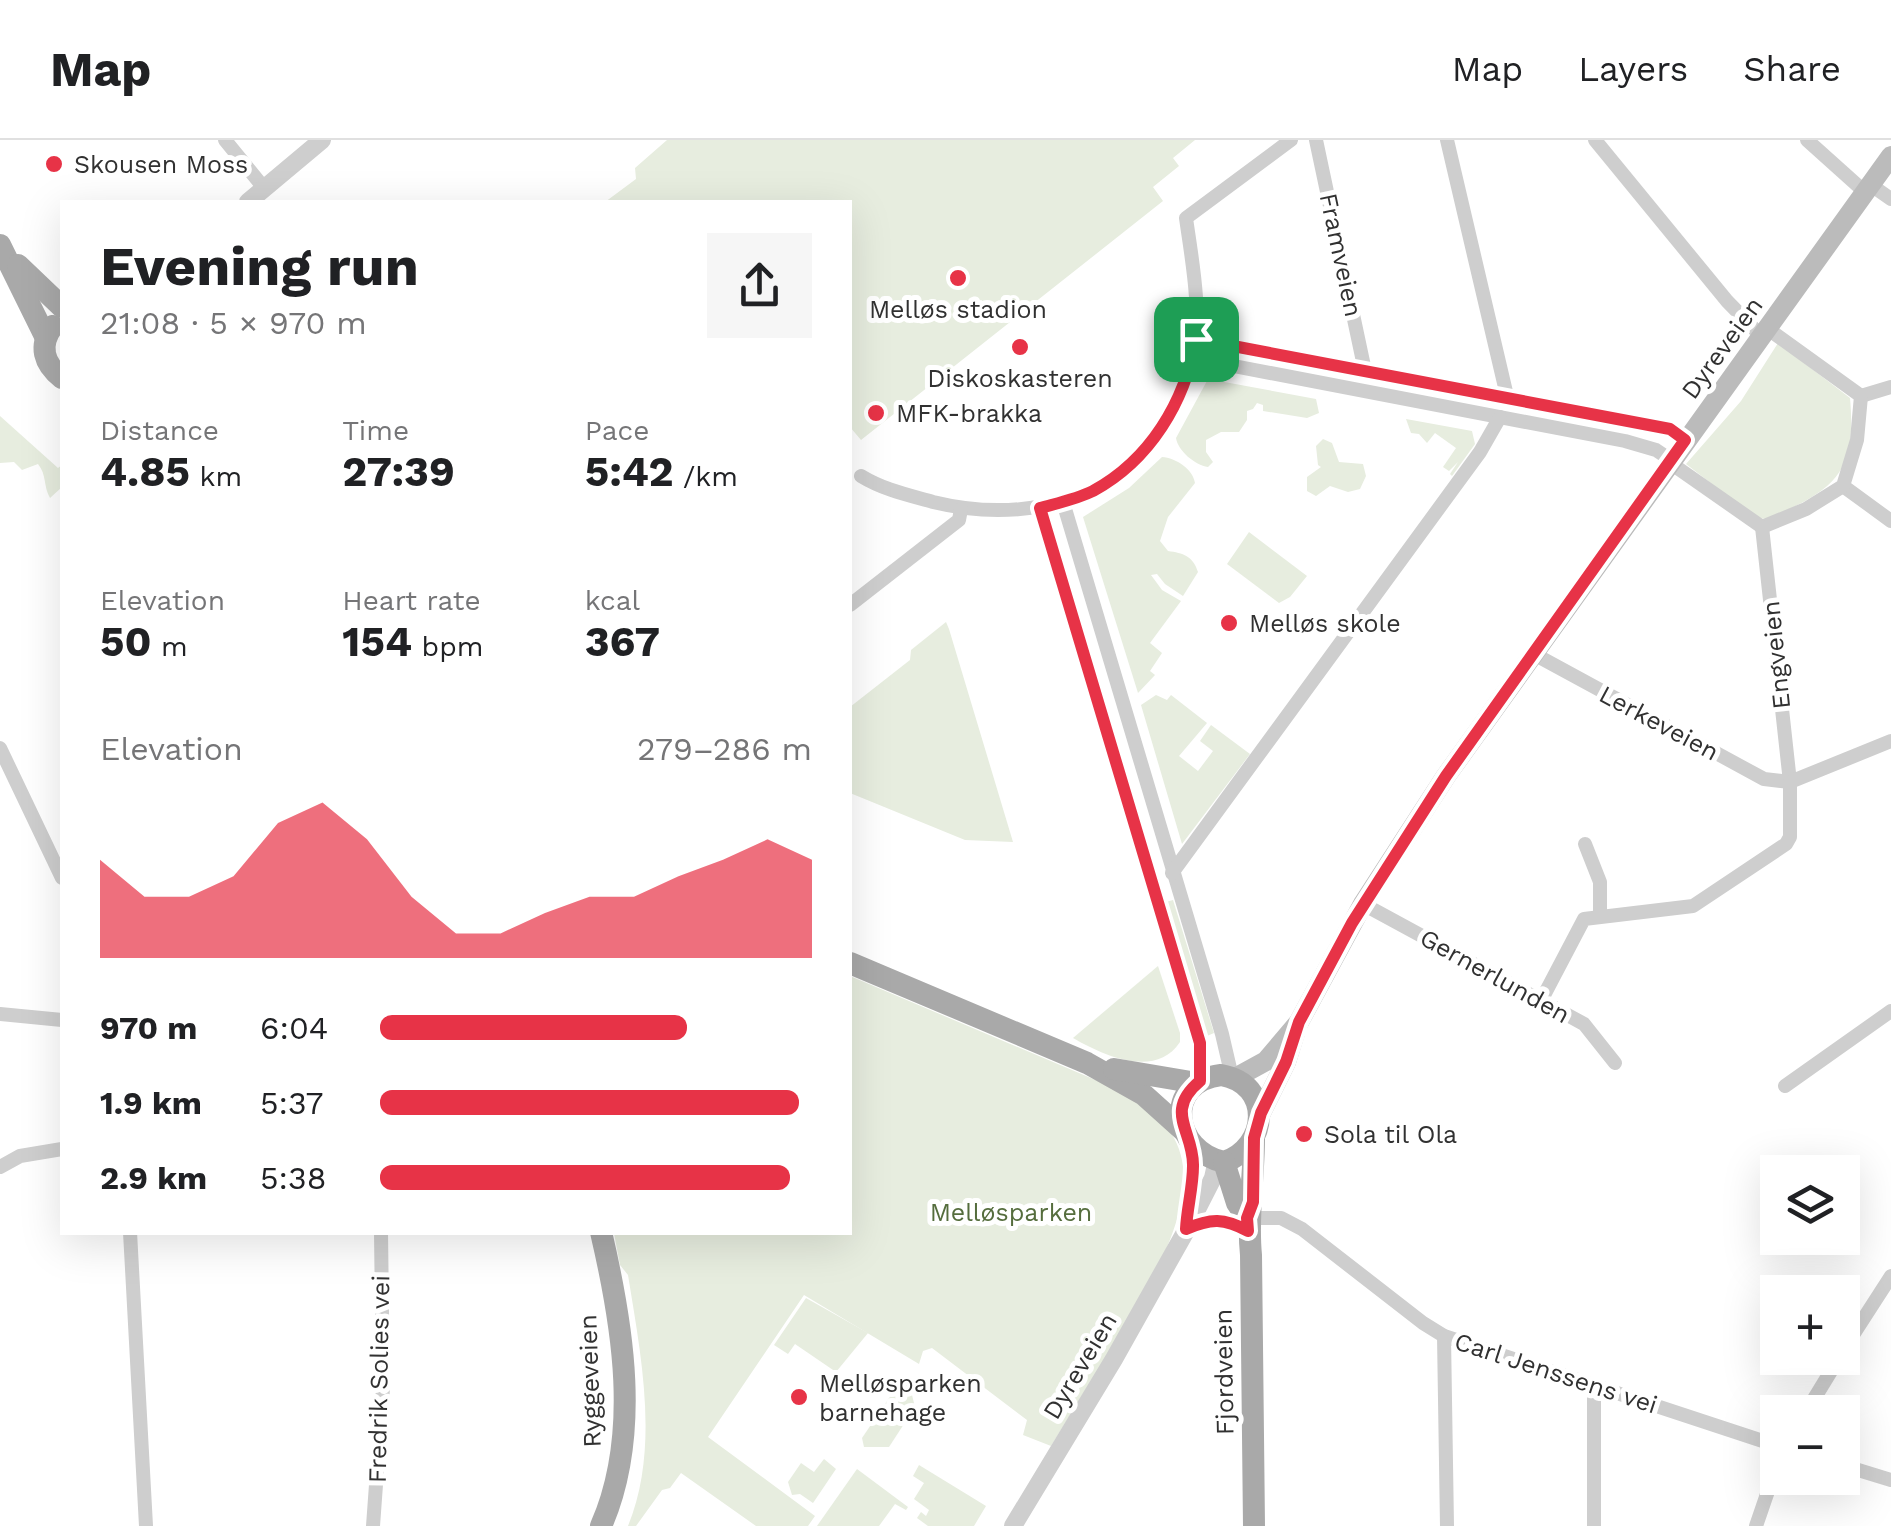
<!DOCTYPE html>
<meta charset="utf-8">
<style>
:root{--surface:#fff;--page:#f6f6f6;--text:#202124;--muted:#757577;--line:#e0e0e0;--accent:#e73347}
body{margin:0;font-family:"Work Sans",sans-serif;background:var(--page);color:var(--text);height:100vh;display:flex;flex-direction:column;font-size:38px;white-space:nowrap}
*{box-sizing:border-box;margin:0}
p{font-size:32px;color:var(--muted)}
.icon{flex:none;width:55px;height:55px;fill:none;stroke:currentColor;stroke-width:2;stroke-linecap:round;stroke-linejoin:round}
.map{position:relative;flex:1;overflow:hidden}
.panel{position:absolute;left:60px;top:60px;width:792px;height:1035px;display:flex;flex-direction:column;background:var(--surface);border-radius:0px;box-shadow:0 10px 40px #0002}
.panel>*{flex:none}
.tools{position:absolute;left:1760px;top:1015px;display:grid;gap:20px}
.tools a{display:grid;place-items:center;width:100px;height:100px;border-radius:0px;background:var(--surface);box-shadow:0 10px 40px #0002;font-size:50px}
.pin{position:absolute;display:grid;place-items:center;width:85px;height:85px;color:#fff;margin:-42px;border-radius:20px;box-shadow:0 5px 15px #0006}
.round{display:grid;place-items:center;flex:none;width:105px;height:105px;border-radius:0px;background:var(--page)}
.summary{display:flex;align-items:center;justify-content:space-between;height:170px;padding:0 40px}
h1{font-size:55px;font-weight:700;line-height:75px}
.figures{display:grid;grid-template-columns:repeat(3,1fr);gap:15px;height:170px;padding:10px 40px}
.figures div{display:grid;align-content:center}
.figures b{font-size:42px;font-weight:700}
.figures small{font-size:28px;font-weight:400}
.figures p{font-size:28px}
.chart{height:280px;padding:20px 40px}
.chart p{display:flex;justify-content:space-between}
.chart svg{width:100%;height:180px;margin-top:10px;fill:var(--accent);opacity:.7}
ul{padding:0 40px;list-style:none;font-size:32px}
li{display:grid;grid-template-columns:160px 120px 1fr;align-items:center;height:75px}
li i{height:25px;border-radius:12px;background:var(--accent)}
header{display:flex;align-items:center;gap:60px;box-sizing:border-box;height:140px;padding:0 50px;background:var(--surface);border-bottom:2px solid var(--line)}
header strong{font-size:48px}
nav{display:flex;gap:55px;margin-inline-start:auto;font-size:35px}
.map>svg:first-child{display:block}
.green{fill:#e7eddf}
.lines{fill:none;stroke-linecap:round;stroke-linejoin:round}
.minor{stroke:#cecece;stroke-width:14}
.tertiary{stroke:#cecece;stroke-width:18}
.secondary{stroke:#bbb;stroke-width:20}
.primary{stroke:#a9a9a9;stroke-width:22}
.route-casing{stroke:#fff;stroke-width:20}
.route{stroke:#e73347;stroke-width:12}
.poi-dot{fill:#e73347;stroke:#fff;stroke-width:4}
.labels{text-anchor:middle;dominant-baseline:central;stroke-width:10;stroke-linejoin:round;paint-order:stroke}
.poi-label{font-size:25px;fill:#313131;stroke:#fff;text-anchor:start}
.street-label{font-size:25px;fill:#313131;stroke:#fff}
.park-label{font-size:25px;fill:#556d3d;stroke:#fff}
</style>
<header>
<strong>Map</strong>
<nav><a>Map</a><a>Layers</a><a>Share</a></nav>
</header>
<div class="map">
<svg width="1891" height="1386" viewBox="0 0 1891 1386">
<rect width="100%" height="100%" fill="#fff"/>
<!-- green -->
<g class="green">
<polygon points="667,0 1195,0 1173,18 1179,26 1153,47 1163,61 861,300 850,287 850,62 605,62 636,39 635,28"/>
<path d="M1778 203 1850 258C1857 336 1833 350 1767 379L1756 378 1686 324 1741 261Z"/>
<path d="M1208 239 1316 259 1319 273 1307 278 1263 271V265L1257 263 1253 269 1247 271V280L1239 292H1221L1206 300V312L1213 322 1208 327C1195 325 1178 311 1176 298Z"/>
<path d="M0 276 58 328 62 325V347L50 358C43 346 47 335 38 324L22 330 14 322 0 323Z"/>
<polygon points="1406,279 1472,291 1475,304 1452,336 1450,334 1458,322 1449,331 1443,327 1456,308 1435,293 1427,303 1419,294 1411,293"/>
<polygon points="1323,299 1332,303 1339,322 1363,324 1366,336 1360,349 1348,352 1330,346 1316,356 1307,351 1307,337 1321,327 1318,325 1316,306"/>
<path d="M1162 317C1176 318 1193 329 1195 343L1168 377 1160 401 1168 411C1183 413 1193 416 1198 432L1183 456 1165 444 1157 434 1151 435 1162 450 1181 461 1150 503 1162 513 1150 531 1155 535 1138 553 1083 377 1129 348Z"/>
<polygon points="1249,392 1307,436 1290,457 1279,463 1227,424"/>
<polygon points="946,482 949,489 1013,702 965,700 850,653 850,567 910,520 911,510"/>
<polygon points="1156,555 1167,560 1171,555 1207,583 1179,616 1198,631 1213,611 1200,601 1211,585 1250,614 1182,704 1141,565"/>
<polygon points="1173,760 1214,893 1207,896 1166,762"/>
<path d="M1158 826 1180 893V902C1156 939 1104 916 1073 898Z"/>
<path d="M850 836 1138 958C1149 969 1162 980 1171 993 1201 1039 1171 1100 1151 1143L1051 1306 1023 1295 1027 1280 932 1208 923 1211 919 1224 804 1155 708 1297 815 1376 808 1386H756L681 1333 670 1348 662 1350 636 1386H628C660 1308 641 1216 628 1135L620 1125 614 1093 850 1092Z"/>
<polygon points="806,1158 868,1193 836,1232 795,1204 788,1214 774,1205"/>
<polygon points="904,1236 909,1243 915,1267 889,1307 864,1307 862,1298"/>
<polygon points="824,1319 836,1329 813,1363 800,1354 792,1355 788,1342 801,1323 814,1332"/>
<polygon points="919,1325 986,1366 974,1386 928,1386 917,1378 921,1372 926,1376 929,1370 914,1359 924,1343 913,1336"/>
<polygon points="857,1329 908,1367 906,1370 895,1364 879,1386 817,1386"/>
</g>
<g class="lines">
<!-- minor -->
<g class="minor">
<polyline points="225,0 264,48"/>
<polyline points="1316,0 1365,231"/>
<polyline points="1447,0 1507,256"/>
<polyline points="1595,0 1727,161 1762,197"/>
<polyline points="1807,0 1866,53"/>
<polyline points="1871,45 1891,59"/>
<polyline points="1195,199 1670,289 1685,300"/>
<polyline points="1192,218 1625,301 1656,310 1671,320"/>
<polyline points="1861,256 1891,247"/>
<polyline points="1679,329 1762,387"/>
<path d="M861 336C884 350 908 355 933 362 1052 391 1165 342 1193 215 1202 171 1192 121 1186 78L1291 0"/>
<polyline points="1843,346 1891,381"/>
<polyline points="1063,362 1222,894 1232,937"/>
<polyline points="1040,368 1200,903 1200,941"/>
<polyline points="1762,387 1806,369 1843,346 1857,300 1861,256 1768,189"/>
<polyline points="850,465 959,380 961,369"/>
<polyline points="1532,513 1764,639 1790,642 1762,387"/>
<polyline points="0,608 62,738"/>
<polyline points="1585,704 1600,742 1600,776"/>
<polyline points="1172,733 1480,312 1500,277"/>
<polyline points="1363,764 1584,884 1615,923"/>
<polyline points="1542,859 1584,779 1693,766 1786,704 1790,697 1790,642 1891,601"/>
<polyline points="0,874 62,880"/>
<polyline points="1785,946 1891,871"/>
<polyline points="0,1027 20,1016 62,1009"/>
<polyline points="1247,1078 1281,1078 1302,1089 1423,1183 1444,1196 1778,1306"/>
<polyline points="130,1092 146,1386"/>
<polyline points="1444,1196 1447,1386"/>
<polyline points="1842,1212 1891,1136"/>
<polyline points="1594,1247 1594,1386"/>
<polyline points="1806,1272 1839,1218"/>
<polyline points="1842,1325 1891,1340"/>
<polyline points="373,1386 383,1248 381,1092"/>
<polyline points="1756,1386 1778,1322"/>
</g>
<!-- tertiary -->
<g class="tertiary">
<polyline points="248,62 322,0"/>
<polyline points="1190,1001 1193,1026 1187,1089 1213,1038 1217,1020"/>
<path d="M1013 1386 1114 1219 1187 1089C1211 1078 1224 1078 1248 1091"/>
</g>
<!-- secondary -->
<g class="secondary">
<polyline points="1235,938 1266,921 1299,882 1363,764 1446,636 1891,16"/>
<polyline points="1261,973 1286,922 1295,893"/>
</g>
<!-- primary -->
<g class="primary">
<polyline points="0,105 45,196"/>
<polyline points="18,125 62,167"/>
<path d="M53 186C38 206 44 224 62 238"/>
<polyline points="850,823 1087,923 1144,955 1184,991"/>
<polyline points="1114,929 1197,943"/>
<path d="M1221 935C1273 944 1269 1007 1224 1022 1172 1011 1163 942 1221 935Z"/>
<path d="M1254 998C1254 1038 1247 1076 1251 1115L1254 1386"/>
<polyline points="1224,1022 1237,1063 1247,1078"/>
<path d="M601 1092C623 1186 641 1295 601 1386"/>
</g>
</g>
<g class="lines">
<defs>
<path id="route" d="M1196 199 1670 289 1685 300 1446 636 1352 783 1299 882 1286 922 1261 973 1254 998 1253 1062 1247 1078 1248 1091C1224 1078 1211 1078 1186 1089 1187 1068 1193 1047 1193 1026 1194 991 1163 972 1200 941V903L1040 368C1058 363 1077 359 1093 351 1150 320 1185 262 1196 199Z"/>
</defs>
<!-- route casing -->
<use href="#route" class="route-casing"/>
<!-- route -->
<use href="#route" class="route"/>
</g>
<!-- markers -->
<g class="poi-dot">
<circle cx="54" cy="24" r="10"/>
<circle cx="958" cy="138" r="10"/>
<circle cx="1020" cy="207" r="10"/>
<circle cx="876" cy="273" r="10"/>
<circle cx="1229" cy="483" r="10"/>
<circle cx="1304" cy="994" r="10"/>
<circle cx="799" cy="1257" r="10"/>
</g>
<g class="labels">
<!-- poi labels -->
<g class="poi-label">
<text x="74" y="24">Skousen Moss</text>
<text x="958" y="169" text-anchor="middle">Melløs stadion</text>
<text x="1020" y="238" text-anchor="middle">Diskoskasteren</text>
<text x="896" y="273">MFK-brakka</text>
<text x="1249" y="483">Melløs skole</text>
<text x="1324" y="994">Sola til Ola</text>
<text x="819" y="1243">Melløsparken<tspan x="819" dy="29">barnehage</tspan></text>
</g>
<!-- street labels -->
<g class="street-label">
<text transform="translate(1341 115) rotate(78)">Framveien</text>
<text transform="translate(1722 208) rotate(-54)">Dyreveien</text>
<text transform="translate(1776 515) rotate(-96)">Engveien</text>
<text transform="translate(1659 583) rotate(28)">Lerkeveien</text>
<text transform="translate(1495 836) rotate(29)">Gernerlunden</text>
<text transform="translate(1080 1226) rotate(-59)">Dyreveien</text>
<text transform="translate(1224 1232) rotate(-91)">Fjordveien</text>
<text transform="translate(1556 1233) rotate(18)">Carl Jenssens vei</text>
<text transform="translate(379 1239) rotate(-89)">Fredrik Solies vei</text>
<text transform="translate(590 1241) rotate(-92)">Ryggeveien</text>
</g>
<!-- park labels -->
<g class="park-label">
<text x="1011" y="1072">Melløsparken</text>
</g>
</g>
</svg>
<div class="tools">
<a><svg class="icon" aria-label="layers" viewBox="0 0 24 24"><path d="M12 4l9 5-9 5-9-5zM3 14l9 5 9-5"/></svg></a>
<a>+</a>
<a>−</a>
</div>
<div class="pin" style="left:1196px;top:199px;background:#1e9e55"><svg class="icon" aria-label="arrive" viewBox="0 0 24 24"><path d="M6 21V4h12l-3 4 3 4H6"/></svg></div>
<section class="panel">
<div class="summary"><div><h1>Evening run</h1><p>21:08 · 5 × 970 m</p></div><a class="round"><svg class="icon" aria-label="share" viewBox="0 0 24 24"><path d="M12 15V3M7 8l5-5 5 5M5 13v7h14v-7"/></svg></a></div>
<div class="figures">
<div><p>Distance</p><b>4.85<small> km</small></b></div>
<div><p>Time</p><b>27:39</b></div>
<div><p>Pace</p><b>5:42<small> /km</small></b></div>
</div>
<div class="figures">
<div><p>Elevation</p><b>50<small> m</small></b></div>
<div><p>Heart rate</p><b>154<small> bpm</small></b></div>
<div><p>kcal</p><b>367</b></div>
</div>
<div class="chart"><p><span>Elevation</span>279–286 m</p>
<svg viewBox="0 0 160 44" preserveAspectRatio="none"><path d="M0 44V20L10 29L20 29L30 24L40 11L50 6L60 15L70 29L80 38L90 38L100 33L110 29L120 29L130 24L140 20L150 15L160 20V44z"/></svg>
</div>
<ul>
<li><b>970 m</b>6:04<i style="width:71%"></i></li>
<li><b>1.9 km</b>5:37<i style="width:97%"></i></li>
<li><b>2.9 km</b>5:38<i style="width:95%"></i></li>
</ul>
</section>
</div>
